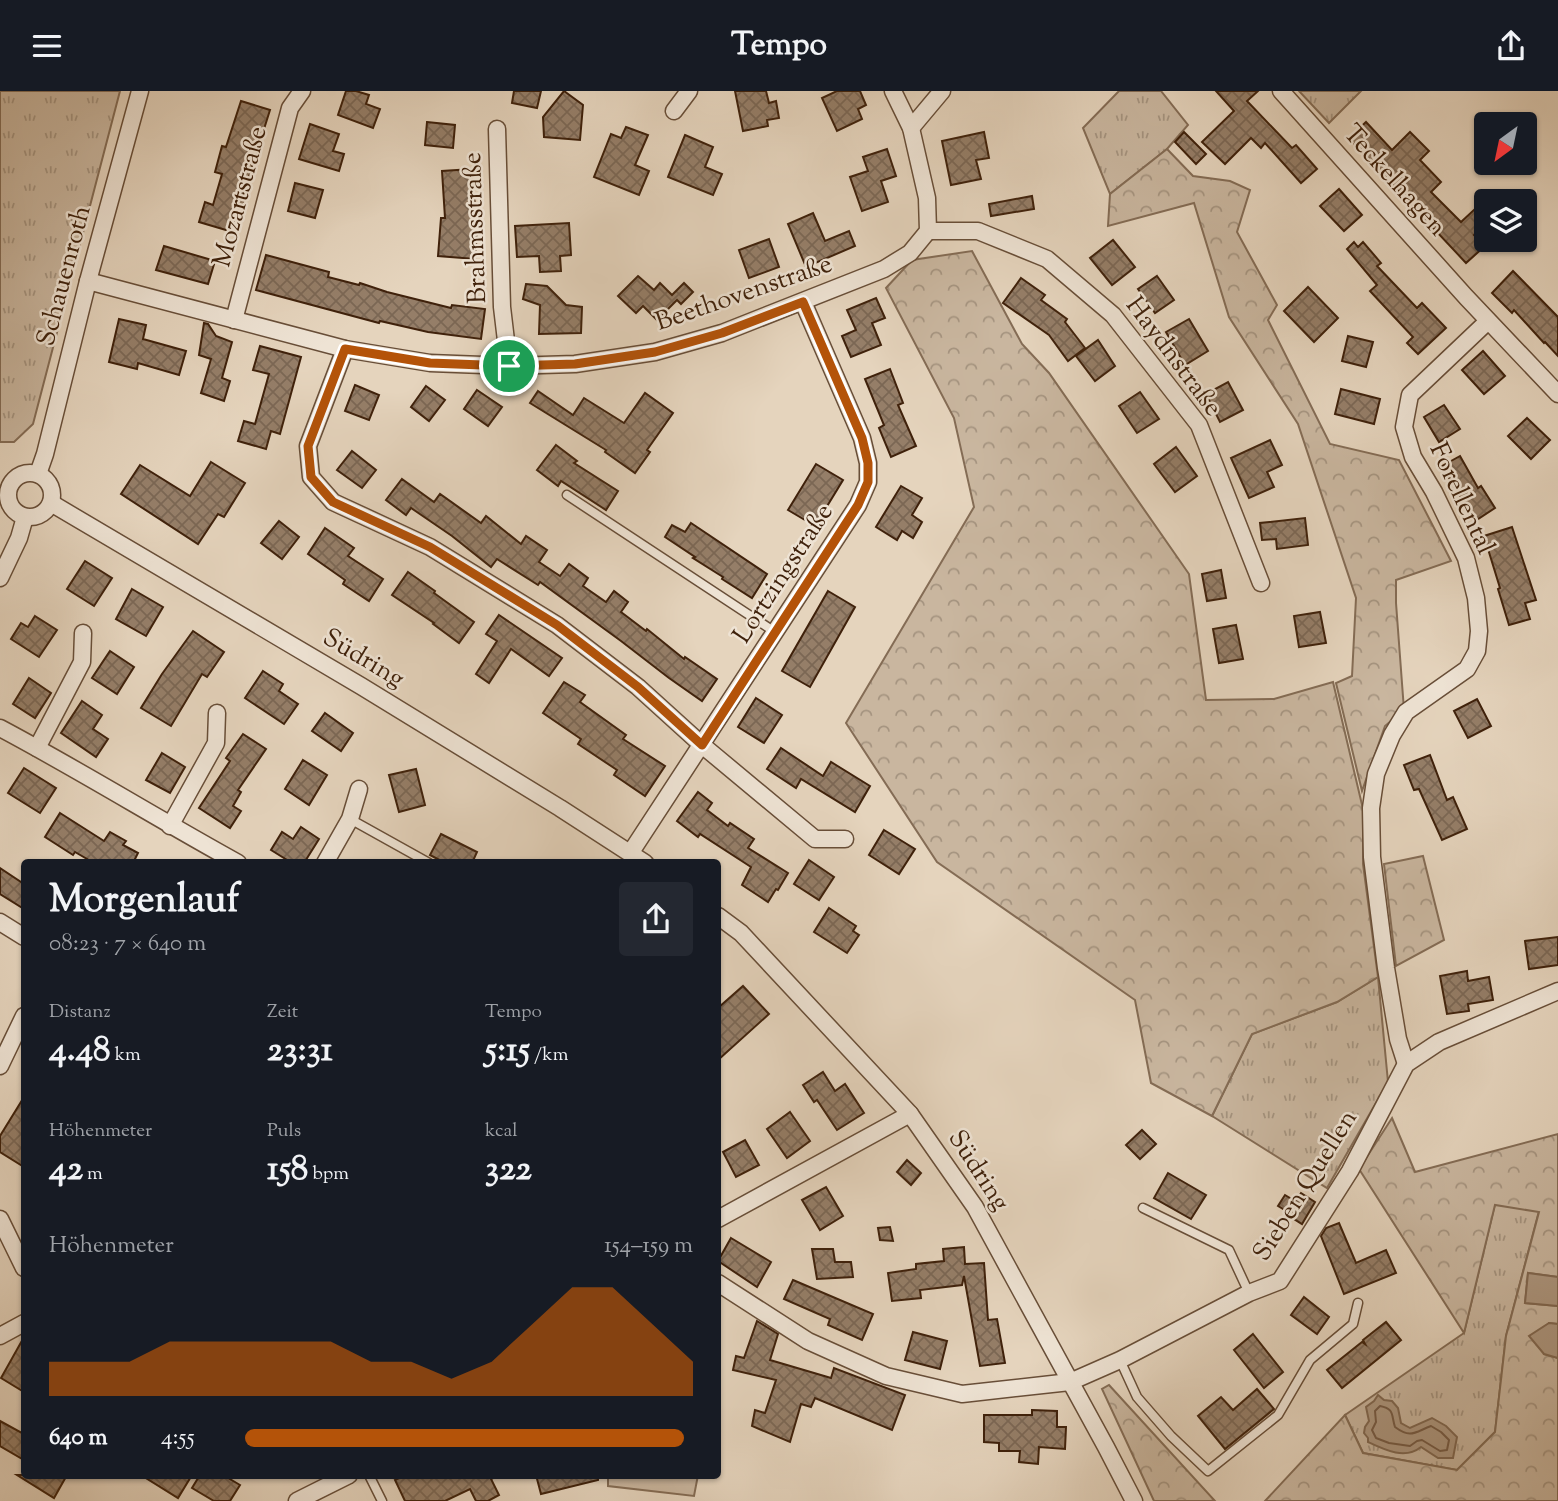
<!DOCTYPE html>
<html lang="de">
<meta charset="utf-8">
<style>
:root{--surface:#171b24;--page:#242831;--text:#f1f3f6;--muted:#9ea1a6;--accent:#b45309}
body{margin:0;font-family:"Sorts Mill Goudy",serif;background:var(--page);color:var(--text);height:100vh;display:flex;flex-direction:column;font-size:26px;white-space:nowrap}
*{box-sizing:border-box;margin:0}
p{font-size:23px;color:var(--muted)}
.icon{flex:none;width:38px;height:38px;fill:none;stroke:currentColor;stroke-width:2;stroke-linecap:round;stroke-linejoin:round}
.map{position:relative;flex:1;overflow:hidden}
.drawer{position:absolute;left:21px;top:768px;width:700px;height:620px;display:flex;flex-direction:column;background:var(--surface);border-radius:7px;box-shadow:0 2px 5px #0004}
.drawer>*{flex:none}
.needle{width:46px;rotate:213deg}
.buttons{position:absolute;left:1474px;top:21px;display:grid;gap:14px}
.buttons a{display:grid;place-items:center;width:63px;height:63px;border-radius:7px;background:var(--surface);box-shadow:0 2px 5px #0004;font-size:35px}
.pin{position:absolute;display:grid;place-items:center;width:60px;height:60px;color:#fff;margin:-30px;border:4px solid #fff;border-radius:50%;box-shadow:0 2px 7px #0007}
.round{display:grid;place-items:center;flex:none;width:74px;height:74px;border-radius:7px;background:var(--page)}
.summary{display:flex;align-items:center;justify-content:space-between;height:119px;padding:0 28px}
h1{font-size:38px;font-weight:700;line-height:52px}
.figures{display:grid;grid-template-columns:repeat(3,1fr);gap:10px;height:119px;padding:7px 28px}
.figures div{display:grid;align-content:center}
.figures b{font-size:35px;font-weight:700}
.figures small{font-size:19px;font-weight:400}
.figures p{font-size:19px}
.chart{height:196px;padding:14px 28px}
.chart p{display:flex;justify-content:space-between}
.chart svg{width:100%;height:126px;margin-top:7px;fill:var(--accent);opacity:.7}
ul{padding:0 28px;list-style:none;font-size:23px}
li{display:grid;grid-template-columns:112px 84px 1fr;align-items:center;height:52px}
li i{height:18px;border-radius:9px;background:var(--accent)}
header{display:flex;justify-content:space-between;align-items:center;height:91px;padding:0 28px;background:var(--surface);font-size:32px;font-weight:700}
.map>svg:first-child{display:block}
.grass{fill:url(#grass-tufts);stroke:#846c55;stroke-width:2}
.forest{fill:url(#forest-crowns);stroke:#846c55;stroke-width:2}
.garden{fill:#c9b69f;stroke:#846c55;stroke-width:2}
.water{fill:#ad9780;stroke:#816851;stroke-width:2}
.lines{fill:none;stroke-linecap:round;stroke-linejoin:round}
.shore{stroke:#765c46;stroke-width:2}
.building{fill:url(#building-cross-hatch);stroke:#3f210b;stroke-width:2}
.service-casing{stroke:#684e38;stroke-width:11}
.minor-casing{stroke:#684e38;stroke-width:19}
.service{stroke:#eee3d4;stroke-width:8}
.minor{stroke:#eee3d4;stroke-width:16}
.route-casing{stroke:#fff;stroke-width:14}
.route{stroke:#b45309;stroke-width:9}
.labels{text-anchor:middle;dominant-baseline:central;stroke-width:5;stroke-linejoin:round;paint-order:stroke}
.street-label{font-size:26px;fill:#3f210b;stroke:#eee3d4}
</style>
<header><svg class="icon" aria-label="menu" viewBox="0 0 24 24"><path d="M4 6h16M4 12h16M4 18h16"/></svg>Tempo<svg class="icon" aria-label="share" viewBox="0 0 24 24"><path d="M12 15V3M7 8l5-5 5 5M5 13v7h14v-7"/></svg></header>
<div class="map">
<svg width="1558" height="1410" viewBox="0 0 1558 1410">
<defs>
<pattern id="grass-tufts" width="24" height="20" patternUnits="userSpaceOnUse" patternTransform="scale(1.75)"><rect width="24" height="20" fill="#c9b69f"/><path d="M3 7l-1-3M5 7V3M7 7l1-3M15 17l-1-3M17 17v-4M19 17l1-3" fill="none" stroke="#a59480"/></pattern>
<pattern id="forest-crowns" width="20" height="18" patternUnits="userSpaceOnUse" patternTransform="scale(1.75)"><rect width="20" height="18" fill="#c9b69f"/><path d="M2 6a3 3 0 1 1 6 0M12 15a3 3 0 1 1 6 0" fill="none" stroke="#a59480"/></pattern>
<pattern id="building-cross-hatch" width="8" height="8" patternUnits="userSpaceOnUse" patternTransform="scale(1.75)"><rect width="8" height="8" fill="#957e68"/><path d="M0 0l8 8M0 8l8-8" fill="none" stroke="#7b6754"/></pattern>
</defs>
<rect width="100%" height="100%" fill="#e5d4bd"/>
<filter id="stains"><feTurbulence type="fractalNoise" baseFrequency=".00286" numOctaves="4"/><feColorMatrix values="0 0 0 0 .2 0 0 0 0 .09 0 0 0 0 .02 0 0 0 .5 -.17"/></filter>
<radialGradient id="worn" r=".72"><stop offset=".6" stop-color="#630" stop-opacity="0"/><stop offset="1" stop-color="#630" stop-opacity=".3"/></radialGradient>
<!-- grass -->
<g class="grass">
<polygon points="0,0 120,0 33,333 14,351 0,351"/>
<polygon points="1119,0 1161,0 1188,34 1167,58 1110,103 1083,37"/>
<polygon points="1299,0 1361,0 1329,32"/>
<polygon points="1378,886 1388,991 1327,1097 1212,1025 1252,943 1337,911"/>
<polygon points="1495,1113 1539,1120 1506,1245 1495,1341 1457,1379 1363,1362 1345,1324 1464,1242"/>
</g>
<!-- forest -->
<g class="forest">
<polygon points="1167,58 1193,85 1230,90 1250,99 1237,141 1277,214 1268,229 1330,353 1399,369 1451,470 1396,489 1396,512 1404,619 1385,635 1362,700 1336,592 1352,585 1356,507 1298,333 1229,226 1194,112 1108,135 1110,103"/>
<polygon points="972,160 1022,253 1049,282 1189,483 1206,609 1274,608 1333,591 1363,718 1363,773 1378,886 1337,911 1252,943 1212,1025 1151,992 1135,909 937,771 846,632 974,416 954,327 886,197 912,169"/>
<polygon points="1423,765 1444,849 1396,875 1384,773"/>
<polygon points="1392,1027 1415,1081 1558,1043 1558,1186 1528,1182 1525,1212 1558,1215 1558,1233 1549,1232 1544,1263 1558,1267 1558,1410 1265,1410 1345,1324 1363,1362 1457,1379 1495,1341 1506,1245 1539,1121 1495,1114 1464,1242 1359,1078"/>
<polygon points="1109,1294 1215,1410 1154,1410 1102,1298"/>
</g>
<!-- garden -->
<polygon class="garden" points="608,1384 698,1384 694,1405 608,1395"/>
<!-- water -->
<g class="water">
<polygon points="1528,1182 1558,1186 1558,1215 1525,1212"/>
<polygon points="1549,1232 1558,1233 1558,1267 1544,1263 1529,1245"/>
<path d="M1378 1304 1384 1309 1392 1310 1398 1317 1401 1332 1410 1337 1432 1327 1446 1335 1457 1346 1453 1367H1438L1421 1356C1405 1369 1385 1359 1368 1351V1347L1364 1342 1365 1336 1369 1330 1366 1316 1374 1310Z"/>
</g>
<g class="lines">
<!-- shore -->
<path class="shore" d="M1380 1315C1395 1318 1391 1324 1395 1336 1411 1348 1415 1341 1431 1335L1441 1341 1449 1349 1447 1359 1440 1360 1422 1349 1417 1350 1410 1355 1389 1352 1376 1347 1372 1339 1376 1331 1375 1320Z"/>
</g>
<!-- building -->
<g class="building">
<polygon points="346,0 356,0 369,4 366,13 380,18 373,37 338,24"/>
<polygon points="514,0 541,0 537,17 512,12"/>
<polygon points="564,0 583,14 580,49 544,46 543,26"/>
<polygon points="735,0 766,0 769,12 776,10 779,27 767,29 768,35 743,40"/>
<polygon points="837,0 860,0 866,14 858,18 862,28 837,40 822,7"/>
<polygon points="1216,0 1258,0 1247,10 1292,57 1296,54 1317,78 1301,92 1265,52 1261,57 1251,47 1225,73 1202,51 1234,20"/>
<polygon points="241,10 270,19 242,108 245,109 236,142 199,131 205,111 213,114 222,83 215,81 222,55 226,56"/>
<polygon points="427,31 455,34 453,57 425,54"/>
<polygon points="1366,31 1392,59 1410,41 1429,60 1420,69 1441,91 1431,101 1461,131 1476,117 1486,126 1486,133 1474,144 1485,155 1466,172 1349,47"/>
<polygon points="310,33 339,43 333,60 344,63 339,80 299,68"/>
<polygon points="626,36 648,44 635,74 649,80 639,104 594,86 611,43 621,47"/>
<polygon points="984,41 989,67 976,69 981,88 951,94 942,50"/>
<polygon points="1184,41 1206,63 1196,73 1175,51"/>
<polygon points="685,44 713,56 705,76 722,83 713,104 668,86"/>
<polygon points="887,58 896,85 881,90 888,111 862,120 850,86 868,80 863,66"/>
<polygon points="472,78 476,129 478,129 475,168 438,165 441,127 445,127 442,80"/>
<polygon points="295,92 323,99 315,127 288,120"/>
<polygon points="1339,98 1362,124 1344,140 1320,115"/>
<polygon points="1032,105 1034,118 991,125 989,113"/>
<polygon points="813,122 825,150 849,140 855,155 806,176 788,133"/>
<polygon points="569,132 571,164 560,165 561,180 540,181 539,165 517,166 515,135"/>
<polygon points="769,148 779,176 749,187 739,159"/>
<polygon points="1113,149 1135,176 1112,194 1090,167"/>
<polygon points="1354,151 1358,156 1363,151 1381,172 1377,175 1417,217 1422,212 1446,237 1418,263 1407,252 1413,246 1370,200 1377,194 1347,158"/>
<polygon points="164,155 215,170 208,193 156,179"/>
<polygon points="266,164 329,181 328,186 359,194 360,192 387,201 451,217 452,214 485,218 481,248 428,241 380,230 379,232 256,199"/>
<polygon points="1513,180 1558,226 1558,265 1545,251 1544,252 1514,219 1512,222 1492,202"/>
<polygon points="638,185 654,199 660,192 672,204 684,192 693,201 681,213 677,209 657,229 643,215 636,222 618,205"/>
<polygon points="1157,185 1174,209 1155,222 1138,198"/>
<polygon points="1021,187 1045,204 1041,209 1067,228 1065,231 1085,257 1068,270 1049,244 1003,212"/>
<polygon points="526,193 547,195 566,214 582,216 581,242 539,243 540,214 523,208"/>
<polygon points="1308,196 1338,227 1314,251 1284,220"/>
<polygon points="876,207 885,227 872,232 881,254 851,266 842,245 856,239 847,219"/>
<polygon points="119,228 146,234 143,248 186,260 179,284 138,272 137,278 109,271"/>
<polygon points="1189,228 1208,260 1185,274 1166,241"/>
<polygon points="204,232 208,233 216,245 232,251 222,287 230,290 224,310 201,302 211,268 199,264"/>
<polygon points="1348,245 1373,251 1366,276 1342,270"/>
<polygon points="1098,249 1115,275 1095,290 1076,265"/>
<polygon points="260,255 301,266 280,343 271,340 266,358 238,350 244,330 255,333 269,283 253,279"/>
<polygon points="1483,260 1505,285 1484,303 1462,279"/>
<polygon points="890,278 903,312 898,314 916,355 891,366 879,337 884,334 865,288"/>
<polygon points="1228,291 1243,319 1220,331 1206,303"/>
<polygon points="355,294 379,304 369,329 345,320"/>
<polygon points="426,295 445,309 429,330 411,316"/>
<polygon points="1341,298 1380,308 1374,333 1335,323"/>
<polygon points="477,299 502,316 488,335 464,318"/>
<polygon points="538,300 573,324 584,307 624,332 645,302 673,322 647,359 650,361 635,382 605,361 606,359 530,312"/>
<polygon points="1140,301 1159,328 1137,342 1119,315"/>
<polygon points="1444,314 1460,338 1439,351 1424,326"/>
<polygon points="1527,327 1550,349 1531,368 1508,345"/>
<polygon points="1270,349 1282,374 1267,381 1274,396 1249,407 1231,367"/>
<polygon points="556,354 577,370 574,372 618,400 606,419 561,390 558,395 537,379"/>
<polygon points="1176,356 1197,385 1175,401 1154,373"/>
<polygon points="352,360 376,379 362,397 337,379"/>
<polygon points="1460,365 1478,397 1481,395 1495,417 1475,430 1442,375"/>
<polygon points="211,371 245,392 224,426 218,423 198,453 121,403 140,374 190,405"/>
<polygon points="816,373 843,389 815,435 788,419"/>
<polygon points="402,388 434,411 440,403 481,432 486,425 521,453 526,445 547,459 539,471 560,485 569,473 588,487 583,495 606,511 614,500 628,511 621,521 646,540 647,538 684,568 685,566 717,588 702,610 669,587 621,550 540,491 538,494 497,468 491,476 452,445 411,417 406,424 386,409"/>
<polygon points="901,395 922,407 912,424 922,431 913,447 902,440 897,449 876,436"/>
<polygon points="1305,427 1308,454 1277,458 1276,448 1262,449 1260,432"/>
<polygon points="279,430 299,446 282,468 261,452"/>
<polygon points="691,432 767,483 752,507 722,488 723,486 693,467 695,466 665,446 672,434 685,441"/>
<polygon points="1512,436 1536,509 1525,512 1530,528 1509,534 1498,498 1500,497 1484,445"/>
<polygon points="325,437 354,457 348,465 383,488 369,510 343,493 345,489 308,463"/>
<polygon points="85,470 112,487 94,515 67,498"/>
<polygon points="1221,479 1226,507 1207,510 1202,483"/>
<polygon points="408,481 435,500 434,502 474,531 459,552 433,533 434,532 392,504"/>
<polygon points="132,498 163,516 146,545 116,528"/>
<polygon points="828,500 855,516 810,596 782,580"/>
<polygon points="1320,521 1326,552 1299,556 1294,525"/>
<polygon points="499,524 562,567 549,585 511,558 489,592 476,583 497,550 486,543"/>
<polygon points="35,525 57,539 39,566 11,548 21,532 28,536"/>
<polygon points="1236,534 1243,568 1219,572 1213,538"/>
<polygon points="193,540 224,561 207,586 202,583 171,635 141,617 162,583"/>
<polygon points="110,560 134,576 117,603 92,587"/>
<polygon points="263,580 283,593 279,600 298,613 284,633 245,607"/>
<polygon points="29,587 51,602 35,627 13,613"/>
<polygon points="564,591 585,604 580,611 626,644 623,648 665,675 645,705 614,684 617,679 578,653 581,648 543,622"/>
<polygon points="756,607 782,624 764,652 738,636"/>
<polygon points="1477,608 1491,635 1468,647 1454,620"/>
<polygon points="82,610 102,624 93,638 108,648 96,666 61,642"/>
<polygon points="325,622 353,642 341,660 312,640"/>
<polygon points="243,643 266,658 238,699 241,701 233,715 241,720 230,737 199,717 230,670 226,667"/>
<polygon points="781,657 823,685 831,671 870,695 855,721 801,688 796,697 767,678"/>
<polygon points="162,662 185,676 170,702 146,689"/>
<polygon points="1430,664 1447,709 1453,706 1467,738 1442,749 1419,698 1414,699 1404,674"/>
<polygon points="303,669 327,684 309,714 285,698"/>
<polygon points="24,677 56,697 40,722 8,702"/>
<polygon points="416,678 425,714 399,721 389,684"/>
<polygon points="698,701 712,712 707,719 728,735 730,732 754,748 748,757 788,782 778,799 776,798 768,811 742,794 751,776 700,743 698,746 677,730"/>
<polygon points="60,722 104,750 110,741 126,750 123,754 138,762 133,772 94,772 75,761 73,764 45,746"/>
<polygon points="301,736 319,748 304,772 292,772 271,759 282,741 293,748"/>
<polygon points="884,739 915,758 899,783 869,764"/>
<polygon points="441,743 477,761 472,772 445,772 430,764"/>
<polygon points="809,769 834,786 819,809 794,793"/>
<polygon points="0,777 24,793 24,818 0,803"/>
<polygon points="829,817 856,835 853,840 859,844 847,862 814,841"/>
<polygon points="1558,846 1558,874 1529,878 1525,850"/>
<polygon points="1467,880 1468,890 1489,886 1493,909 1468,913 1469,920 1447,923 1440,885"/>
<polygon points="743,895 769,923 718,969 718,917"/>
<polygon points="823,981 835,1000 845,993 864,1022 837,1039 817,1009 814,1011 803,994"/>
<polygon points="24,1006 24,1076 0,1061 0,1045"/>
<polygon points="790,1021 810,1050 787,1067 767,1038"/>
<polygon points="1142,1039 1156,1053 1140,1068 1126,1054"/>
<polygon points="745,1049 759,1074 736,1086 723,1061"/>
<polygon points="907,1069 921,1082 911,1094 897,1081"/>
<polygon points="1168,1082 1206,1104 1191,1128 1154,1107"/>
<polygon points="826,1096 843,1125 820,1139 802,1109"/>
<polygon points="1301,1102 1315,1111 1302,1133 1286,1123 1288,1121 1278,1115 1285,1104 1295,1110"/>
<polygon points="1339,1132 1356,1172 1386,1159 1396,1182 1344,1203 1321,1145 1326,1137"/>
<polygon points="890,1136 893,1150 880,1149 878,1137"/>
<polygon points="731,1147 771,1171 757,1196 718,1170"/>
<polygon points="964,1156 965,1173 984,1172 988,1229 997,1228 1005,1272 980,1275 964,1185 962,1194 920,1199 921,1207 892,1210 888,1182 916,1178 916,1173 944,1170 943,1158"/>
<polygon points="812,1158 833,1158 835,1171 851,1171 853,1186 817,1188"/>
<polygon points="793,1189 873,1223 862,1249 828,1234 830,1228 784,1208"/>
<polygon points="1304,1206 1329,1226 1317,1243 1291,1224"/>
<polygon points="757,1230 778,1243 770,1269 831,1287 834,1277 905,1304 892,1339 815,1307 811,1316 801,1313 790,1351 752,1335 755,1319 765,1322 776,1289 733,1279 736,1265 744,1267"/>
<polygon points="1386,1231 1401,1249 1342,1297 1327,1279 1362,1251 1365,1253 1363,1249"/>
<polygon points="913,1241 947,1250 940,1278 905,1269"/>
<polygon points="1253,1243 1283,1281 1264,1297 1234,1259"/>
<polygon points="24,1246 24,1301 1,1287"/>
<polygon points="1257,1298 1274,1318 1225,1358 1198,1325 1221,1306 1233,1319"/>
<polygon points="1032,1319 1057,1320 1057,1336 1066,1336 1065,1358 1039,1356 1038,1373 1019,1371 1020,1360 999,1360 999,1352 984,1351 984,1324 1032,1324"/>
<polygon points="0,1330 24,1343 24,1369 0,1355"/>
<polygon points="17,1384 67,1384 54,1407"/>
<polygon points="141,1384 192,1384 178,1407"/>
<polygon points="200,1384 223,1384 240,1394 230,1410 214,1410 192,1397"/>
<polygon points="405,1384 499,1384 491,1388 499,1404 488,1410 476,1410 470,1398 445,1410 405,1410 395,1389"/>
<polygon points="536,1384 598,1384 598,1389 541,1403"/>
</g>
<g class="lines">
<defs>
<g id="service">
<polyline points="567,404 775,541"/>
<polyline points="350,728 429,772"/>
<polyline points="1143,1117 1229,1159 1249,1202"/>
<polyline points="1120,1269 1137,1306 1171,1345 1208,1380 1278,1324 1310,1269 1353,1233 1358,1212"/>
<polyline points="369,1384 382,1410"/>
</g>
<g id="minor">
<polyline points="1281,0 1466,206 1558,303"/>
<polyline points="674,20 689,0"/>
<polyline points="911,37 942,0"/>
<polyline points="497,38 502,216 509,275"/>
<polyline points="928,140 978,140 1047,168 1113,224 1199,334 1261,492"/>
<polyline points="88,190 345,258 430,272 509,275 575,273 655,261 722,242 884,178 910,162 928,140 927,107 911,37 893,0"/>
<polyline points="234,229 290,17 302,0"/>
<polyline points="345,258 308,355 311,386 333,411 430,456 557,534 638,596 702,654 815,748 845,748"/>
<circle cx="30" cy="404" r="22"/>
<polyline points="38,383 45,363 88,190 140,0"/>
<polyline points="51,412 361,595 560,717 645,772"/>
<polyline points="0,487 19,447 25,426"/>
<path d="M0 637C81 680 158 728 238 772"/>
<polyline points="37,657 82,571 83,542"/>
<polyline points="170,735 216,652 217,622"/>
<polyline points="631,761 858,414 868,391 868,372 862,347 803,211"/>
<polyline points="325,772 350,728 359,698"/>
<polyline points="718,825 741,842 910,1023 975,1116 1106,1356 1134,1410"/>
<polyline points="0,831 24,846"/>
<polyline points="1406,973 1398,948 1386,877 1372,766 1371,717 1376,683 1392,644 1406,621 1467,578 1477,560 1479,540 1476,507 1466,467 1434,401 1413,366 1404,336 1410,304 1488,230"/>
<polyline points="0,975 24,925"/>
<polyline points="0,1128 24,1177"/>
<polyline points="718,1128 910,1023"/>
<polyline points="718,1192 808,1250 886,1285 962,1303 1070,1291 1120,1269 1249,1202 1280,1190 1350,1080 1406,973 1439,951 1558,900"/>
<polyline points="0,1245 24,1232"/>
<polyline points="297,1410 349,1384"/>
</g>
</defs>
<!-- service casing -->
<use href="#service" class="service-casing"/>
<!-- minor casing -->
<use href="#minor" class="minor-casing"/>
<!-- service -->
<use href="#service" class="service"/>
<!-- minor -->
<use href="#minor" class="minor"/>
</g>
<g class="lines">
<defs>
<polygon id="route" points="803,211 862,347 868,372 868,391 858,414 702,654 638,596 557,534 430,456 333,411 311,386 308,355 345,258 430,272 509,275 575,273 655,261 722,242"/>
</defs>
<!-- route casing -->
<use href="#route" class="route-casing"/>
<!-- route -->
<use href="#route" class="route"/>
</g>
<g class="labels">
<!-- street labels -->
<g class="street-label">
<text transform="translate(1394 90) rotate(48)">Teckelhagen</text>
<text transform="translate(241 106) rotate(-75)">Mozartstraße</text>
<text transform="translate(476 137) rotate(-92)">Brahmsstraße</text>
<text transform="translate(65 185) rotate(-75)">Schauenroth</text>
<text transform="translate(744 203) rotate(-19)">Beethovenstraße</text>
<text transform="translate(1173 266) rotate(53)">Haydnstraße</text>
<text transform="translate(1461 408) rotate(65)">Forellental</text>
<text transform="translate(784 483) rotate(-57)">Lortzingstraße</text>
<text transform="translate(363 568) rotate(31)">Südring</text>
<text transform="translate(978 1080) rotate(57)">Südring</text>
<text transform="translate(1306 1095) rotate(-58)">Sieben Quellen</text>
</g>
</g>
<rect width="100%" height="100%" filter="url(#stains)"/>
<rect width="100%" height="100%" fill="url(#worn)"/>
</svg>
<div class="buttons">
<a><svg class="needle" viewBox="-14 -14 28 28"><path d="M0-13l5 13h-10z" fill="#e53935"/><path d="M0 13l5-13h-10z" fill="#9ea1a6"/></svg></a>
<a><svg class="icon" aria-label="layers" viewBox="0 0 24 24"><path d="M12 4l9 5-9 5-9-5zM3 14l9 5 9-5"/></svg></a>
</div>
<div class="pin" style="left:509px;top:275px;background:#1e9e55"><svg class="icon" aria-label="arrive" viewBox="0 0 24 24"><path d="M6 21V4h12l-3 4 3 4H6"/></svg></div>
<section class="drawer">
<div class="summary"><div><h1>Morgenlauf</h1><p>08:23 · 7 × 640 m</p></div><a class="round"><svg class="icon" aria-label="share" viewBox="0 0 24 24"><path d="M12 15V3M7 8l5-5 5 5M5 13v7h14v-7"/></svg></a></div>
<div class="figures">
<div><p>Distanz</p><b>4.48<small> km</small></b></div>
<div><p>Zeit</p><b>23:31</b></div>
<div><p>Tempo</p><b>5:15<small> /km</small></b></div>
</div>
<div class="figures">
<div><p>Höhenmeter</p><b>42<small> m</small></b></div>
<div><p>Puls</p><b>158<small> bpm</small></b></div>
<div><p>kcal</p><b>322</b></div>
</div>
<div class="chart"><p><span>Höhenmeter</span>154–159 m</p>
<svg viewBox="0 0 160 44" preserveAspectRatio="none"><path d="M0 44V32L10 32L20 32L30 25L40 25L50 25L60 25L70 25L80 32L90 32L100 38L110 32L120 19L130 6L140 6L150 19L160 32V44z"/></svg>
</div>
<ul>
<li><b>640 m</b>4:55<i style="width:98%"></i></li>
</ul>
</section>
</div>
